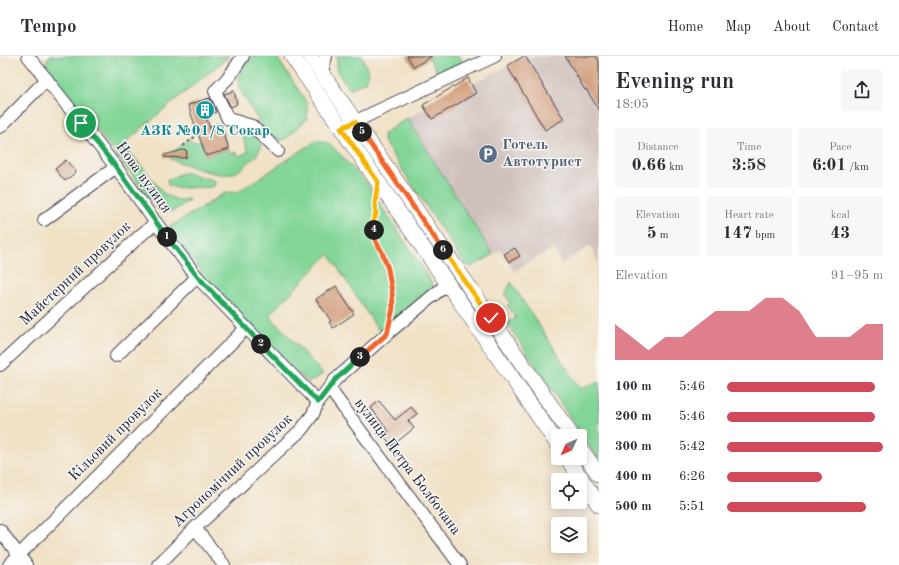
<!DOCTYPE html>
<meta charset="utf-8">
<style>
:root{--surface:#fff;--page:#f7f7f7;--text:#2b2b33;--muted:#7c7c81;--line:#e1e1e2;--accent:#d1495b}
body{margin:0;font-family:"Old Standard TT",serif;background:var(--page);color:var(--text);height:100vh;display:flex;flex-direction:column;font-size:15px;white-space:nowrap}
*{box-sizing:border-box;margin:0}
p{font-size:13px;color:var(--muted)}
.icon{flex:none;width:22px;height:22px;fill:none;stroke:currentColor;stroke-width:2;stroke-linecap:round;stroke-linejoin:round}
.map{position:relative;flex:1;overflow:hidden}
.details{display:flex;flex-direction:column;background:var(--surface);width:300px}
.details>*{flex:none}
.needle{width:26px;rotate:225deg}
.tools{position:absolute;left:551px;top:373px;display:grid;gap:8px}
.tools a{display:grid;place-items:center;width:36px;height:36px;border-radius:4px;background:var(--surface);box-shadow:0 2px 10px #0003;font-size:20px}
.pin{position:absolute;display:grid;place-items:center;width:34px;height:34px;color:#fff;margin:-17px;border:2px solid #fff;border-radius:50%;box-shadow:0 1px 4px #0007}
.km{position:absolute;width:20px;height:20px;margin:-10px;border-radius:50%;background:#222;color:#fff;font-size:11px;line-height:20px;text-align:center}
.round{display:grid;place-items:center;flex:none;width:42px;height:42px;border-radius:4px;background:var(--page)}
.head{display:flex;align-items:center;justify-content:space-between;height:68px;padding:0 16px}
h1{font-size:22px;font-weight:600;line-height:30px}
.metrics{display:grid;grid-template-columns:repeat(3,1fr);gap:6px;height:68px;padding:4px 16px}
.metrics div{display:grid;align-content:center;border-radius:4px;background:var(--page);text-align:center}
.metrics b{font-size:17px;font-weight:600}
.metrics small{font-size:11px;font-weight:400}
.metrics p{font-size:11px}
.chart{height:112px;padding:8px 16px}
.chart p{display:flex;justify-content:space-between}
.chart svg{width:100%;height:72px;margin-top:4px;fill:var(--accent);opacity:.7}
ul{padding:0 16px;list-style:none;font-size:13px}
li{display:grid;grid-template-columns:64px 48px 1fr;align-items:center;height:30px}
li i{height:10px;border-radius:5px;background:var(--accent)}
header{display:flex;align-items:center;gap:24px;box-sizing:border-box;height:56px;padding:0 20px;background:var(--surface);border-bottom:1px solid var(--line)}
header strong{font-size:19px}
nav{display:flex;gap:22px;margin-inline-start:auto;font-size:14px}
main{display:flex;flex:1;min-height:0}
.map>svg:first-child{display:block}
.industrial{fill:#d0c0bc}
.green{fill:#83d698;stroke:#527c6a}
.building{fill:#d09873}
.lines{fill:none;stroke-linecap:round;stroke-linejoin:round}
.minor-casing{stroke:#413f50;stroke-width:14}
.major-casing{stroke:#413f50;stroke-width:16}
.path{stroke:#413f50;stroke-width:1.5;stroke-dasharray:3 3;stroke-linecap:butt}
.minor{stroke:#fff;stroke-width:12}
.major{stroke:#fff;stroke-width:15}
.split-1-casing{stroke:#fff;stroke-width:8}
.split-2-casing{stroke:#fff;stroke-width:8}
.split-3-casing{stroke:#fff;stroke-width:8}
.split-4-casing{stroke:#fff;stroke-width:8}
.split-5-casing{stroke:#fff;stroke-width:8}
.split-6-casing{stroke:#fff;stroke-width:8}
.split-7-casing{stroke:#fff;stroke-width:8}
.split-1{stroke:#22a559;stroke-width:5}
.split-2{stroke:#22a559;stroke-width:5}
.split-3{stroke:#22a559;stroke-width:5}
.split-4{stroke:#f0652b;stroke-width:5}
.split-5{stroke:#f5b400;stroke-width:5}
.split-6{stroke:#f0652b;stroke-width:5}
.split-7{stroke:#f5b400;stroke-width:5}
.labels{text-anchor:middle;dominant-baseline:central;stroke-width:3;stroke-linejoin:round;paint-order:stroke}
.culture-label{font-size:15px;font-weight:bold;fill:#0d838f;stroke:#f6f6f2}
.service-label{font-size:15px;font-weight:bold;fill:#4e5e75;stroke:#f6f6f2;text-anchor:start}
.street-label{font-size:15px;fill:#22223b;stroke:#f6f6f2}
</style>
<header>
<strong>Tempo</strong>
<nav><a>Home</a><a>Map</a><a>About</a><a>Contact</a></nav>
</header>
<main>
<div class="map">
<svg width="599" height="509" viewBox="0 0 599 509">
<rect width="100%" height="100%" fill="#f6f6f2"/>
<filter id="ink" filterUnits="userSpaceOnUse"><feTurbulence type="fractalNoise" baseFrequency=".025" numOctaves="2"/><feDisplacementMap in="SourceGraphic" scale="8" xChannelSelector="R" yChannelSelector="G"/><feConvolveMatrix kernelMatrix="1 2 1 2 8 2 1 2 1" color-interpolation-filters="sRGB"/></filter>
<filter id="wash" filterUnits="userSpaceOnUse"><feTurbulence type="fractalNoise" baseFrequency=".012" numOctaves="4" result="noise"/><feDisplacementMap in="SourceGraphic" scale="16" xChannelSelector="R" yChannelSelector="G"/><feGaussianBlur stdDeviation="0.9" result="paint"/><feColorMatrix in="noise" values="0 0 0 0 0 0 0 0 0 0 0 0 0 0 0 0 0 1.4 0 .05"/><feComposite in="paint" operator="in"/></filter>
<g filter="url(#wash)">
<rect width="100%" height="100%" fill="#f1e1c5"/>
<!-- industrial -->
<polygon class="industrial" points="524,0 599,0 599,207 590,190 561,208 554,192 514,215 501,194 493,199 407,62 507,10"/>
<!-- green -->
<g class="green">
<polygon points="50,0 229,0 168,50 126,86 131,97 165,139 178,144 189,143 188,145 172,156 158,153 45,7"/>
<path d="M252 0H276L307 47V63L287 82 279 85 264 74 239 32C238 24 239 13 245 7 247 4 250 3 252 0Z"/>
<polygon points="337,0 362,0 369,18 365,26 349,33 337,15"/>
<polygon points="407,0 459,0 464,9 439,19 429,2 414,11"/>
<polygon points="407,62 493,199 471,211 464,207 384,86 383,78"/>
<path d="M251 76 261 86C261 96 256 100 249 106 245 110 239 115 234 117 220 123 185 108 171 103L168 100 190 83 193 87 201 85 206 100 229 93 230 98 236 96 239 100 248 96 244 85V80Z"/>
<polygon points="316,85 328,87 341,99 354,114 365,125 435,232 381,278 329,198 269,259 323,318 308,327 246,269 200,220 201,214 168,172 225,137 238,136"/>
<polygon points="182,117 188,117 215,125 215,129 213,131 176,132 168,129 167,124"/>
<polygon points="511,226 580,333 599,326 599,402 597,402 507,267 516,262 507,249 511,247 505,239"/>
</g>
<g id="blocks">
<!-- building -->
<g class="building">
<polygon points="407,0 432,0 414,11"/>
<polygon points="524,0 525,0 564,63 545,74 507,10"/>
<polygon points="565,0 596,0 599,5 599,54 586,33 585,34"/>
<polygon points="468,22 476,37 432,63 423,49"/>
<polygon points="234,35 237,48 231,51 224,38"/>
<polygon points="210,42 216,56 206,60 211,76 222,72 229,93 206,100 188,49"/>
<polygon points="183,94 187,95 186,102 164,101 164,99"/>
<polygon points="66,104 76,116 65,125 55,113"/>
<polygon points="515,192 520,200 509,206 504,198"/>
<polygon points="336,230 354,258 333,272 329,266 331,265 316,243"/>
<polygon points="379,345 395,364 411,351 417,358 408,365 414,372 392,390 384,380 389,376 371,352"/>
</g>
</g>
</g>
<g filter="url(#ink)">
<use href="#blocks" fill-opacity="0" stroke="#413f50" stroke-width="1"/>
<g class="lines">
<defs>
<g id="minor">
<polyline points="28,0 116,111 156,167 197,221 318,346"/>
<polyline points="243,0 229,21 215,35 228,63 252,70 278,95"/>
<polyline points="322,16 326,0"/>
<polyline points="0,71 47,23"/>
<polyline points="341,72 495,0"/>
<polyline points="44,164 116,111"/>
<polyline points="116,300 197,221"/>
<polyline points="0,309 142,178 156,167"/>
<polyline points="329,332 460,509"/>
<polyline points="195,472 224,509"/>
<polyline points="0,474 26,509"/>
<polyline points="9,509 246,272"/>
<polyline points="158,509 195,472 302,373 313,358 318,346 335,324 387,278 447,228"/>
</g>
<g id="major">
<polyline points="292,0 558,389"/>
<polyline points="310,0 572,380"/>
<polyline points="580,392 599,419"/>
<polyline points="567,402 599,449"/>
</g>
</defs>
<!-- minor casing -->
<use href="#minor" class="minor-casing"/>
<!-- major casing -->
<use href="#major" class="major-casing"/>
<!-- path -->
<g class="path">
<polyline points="210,71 219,67"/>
<polyline points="183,90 196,80 198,75"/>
<polyline points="376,144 376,158 372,168 375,183 382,195 388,213 392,236 393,252 391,260"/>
</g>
<!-- minor -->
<use href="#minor" class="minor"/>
<!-- major -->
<use href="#major" class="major"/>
</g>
</g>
<g class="lines" filter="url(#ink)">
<defs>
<polyline id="split-1" points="81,67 116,111 167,181"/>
<polyline id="split-2" points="167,181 198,221 261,288"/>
<polyline id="split-3" points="261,288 318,346 335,324 360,301"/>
<polyline id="split-4" points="360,301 387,278 393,252 392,236 388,213 382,196 375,184 374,174"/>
<polyline id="split-5" points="362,76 355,66 341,72 378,126 375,147 376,158 372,168 374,174"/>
<polyline id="split-6" points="362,76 443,194"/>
<polyline id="split-7" points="443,194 491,262"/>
</defs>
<!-- split-1 casing -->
<use href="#split-1" class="split-1-casing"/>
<!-- split-2 casing -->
<use href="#split-2" class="split-2-casing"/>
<!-- split-3 casing -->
<use href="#split-3" class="split-3-casing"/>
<!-- split-4 casing -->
<use href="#split-4" class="split-4-casing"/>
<!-- split-5 casing -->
<use href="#split-5" class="split-5-casing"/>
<!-- split-6 casing -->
<use href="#split-6" class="split-6-casing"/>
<!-- split-7 casing -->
<use href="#split-7" class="split-7-casing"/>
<!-- split-1 -->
<use href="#split-1" class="split-1"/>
<!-- split-2 -->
<use href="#split-2" class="split-2"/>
<!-- split-3 -->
<use href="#split-3" class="split-3"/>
<!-- split-4 -->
<use href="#split-4" class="split-4"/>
<!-- split-5 -->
<use href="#split-5" class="split-5"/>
<!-- split-6 -->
<use href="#split-6" class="split-6"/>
<!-- split-7 -->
<use href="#split-7" class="split-7"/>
</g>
<!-- icons -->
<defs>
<symbol id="building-disc" viewBox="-11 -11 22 22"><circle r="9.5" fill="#0f9aa8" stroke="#f6f6f2"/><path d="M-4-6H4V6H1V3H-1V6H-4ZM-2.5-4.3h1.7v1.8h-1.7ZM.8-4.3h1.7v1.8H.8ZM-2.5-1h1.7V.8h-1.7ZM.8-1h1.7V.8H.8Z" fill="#fff"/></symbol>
<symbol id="parking-disc" viewBox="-11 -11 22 22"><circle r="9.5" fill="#5c6f8a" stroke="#f6f6f2"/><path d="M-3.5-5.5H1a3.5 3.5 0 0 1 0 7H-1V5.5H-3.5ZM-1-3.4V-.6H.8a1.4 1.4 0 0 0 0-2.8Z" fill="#fff"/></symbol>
</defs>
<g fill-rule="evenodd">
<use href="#building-disc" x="194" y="43" width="22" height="22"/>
<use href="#parking-disc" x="477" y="87" width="22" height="22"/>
</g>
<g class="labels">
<!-- culture labels -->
<g class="culture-label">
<text x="205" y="75">АЗК №01/8 Сокар</text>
</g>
<!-- service labels -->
<g class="service-label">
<text x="502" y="89">Готель<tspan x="502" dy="17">Автотурист</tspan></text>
</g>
<!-- street labels -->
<g class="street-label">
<text transform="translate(143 122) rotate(54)">Нова вулиця</text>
<text transform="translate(76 218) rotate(-43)">Майстерний провулок</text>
<text transform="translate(116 379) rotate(-45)">Кільовий провулок</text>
<text transform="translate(407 411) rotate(53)">вулиця Петра Болбочана</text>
<text transform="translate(233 415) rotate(-43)">Агрономічний провулок</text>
</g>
</g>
</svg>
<div class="tools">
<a><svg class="needle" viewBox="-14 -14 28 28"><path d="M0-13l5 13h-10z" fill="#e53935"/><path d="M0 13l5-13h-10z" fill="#7c7c81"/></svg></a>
<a><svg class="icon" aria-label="locate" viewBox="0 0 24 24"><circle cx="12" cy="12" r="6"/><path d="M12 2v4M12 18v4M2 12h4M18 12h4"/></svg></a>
<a><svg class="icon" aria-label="layers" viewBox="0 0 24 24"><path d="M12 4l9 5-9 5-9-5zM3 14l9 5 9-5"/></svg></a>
</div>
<div class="pin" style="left:81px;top:67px;background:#1e9e55"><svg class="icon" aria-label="arrive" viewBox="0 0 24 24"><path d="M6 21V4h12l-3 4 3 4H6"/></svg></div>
<div class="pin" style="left:491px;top:262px;background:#d93025"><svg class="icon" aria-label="check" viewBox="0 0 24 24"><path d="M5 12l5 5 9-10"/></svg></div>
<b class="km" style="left:167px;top:181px">1</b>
<b class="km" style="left:261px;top:288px">2</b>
<b class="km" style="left:360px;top:301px">3</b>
<b class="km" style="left:374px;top:174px">4</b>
<b class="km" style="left:362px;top:76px">5</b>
<b class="km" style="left:443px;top:194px">6</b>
</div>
<section class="details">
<div class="head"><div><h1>Evening run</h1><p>18:05</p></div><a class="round"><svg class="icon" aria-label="share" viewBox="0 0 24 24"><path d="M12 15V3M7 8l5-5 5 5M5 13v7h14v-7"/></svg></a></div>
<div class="metrics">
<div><p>Distance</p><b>0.66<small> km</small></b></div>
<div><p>Time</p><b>3:58</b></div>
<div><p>Pace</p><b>6:01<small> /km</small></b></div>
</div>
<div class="metrics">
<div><p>Elevation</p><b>5<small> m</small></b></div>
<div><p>Heart rate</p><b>147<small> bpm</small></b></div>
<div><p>kcal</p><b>43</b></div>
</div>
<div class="chart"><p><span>Elevation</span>91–95 m</p>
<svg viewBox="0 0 160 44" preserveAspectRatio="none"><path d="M0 44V22L10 30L20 38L30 30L40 30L50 22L60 14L70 14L80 14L90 6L100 6L110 14L120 30L130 30L140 30L150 22L160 22V44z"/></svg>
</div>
<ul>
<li><b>100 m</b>5:46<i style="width:95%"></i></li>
<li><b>200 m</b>5:46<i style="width:95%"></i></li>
<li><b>300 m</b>5:42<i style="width:100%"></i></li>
<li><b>400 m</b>6:26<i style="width:61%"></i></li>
<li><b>500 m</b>5:51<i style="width:89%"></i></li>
</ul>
</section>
</main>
